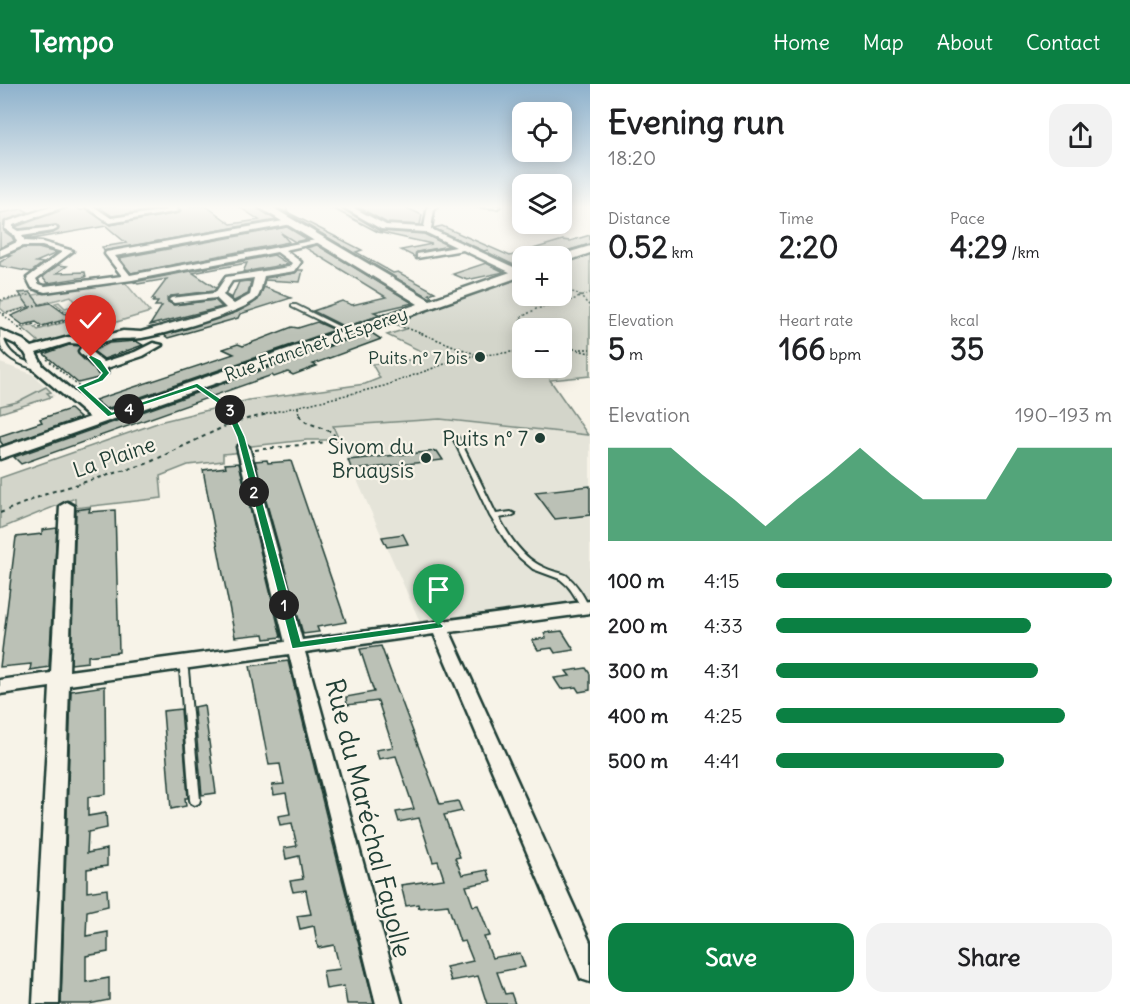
<!DOCTYPE html>
<meta charset="utf-8">
<style>
:root{--surface:#fff;--page:#f2f2f2;--text:#202124;--muted:#757577;--accent:#0b8043}
body{margin:0;font-family:Delius,sans-serif;background:var(--page);color:var(--text);height:100vh;display:flex;flex-direction:column;font-size:22px;white-space:nowrap}
*{box-sizing:border-box;margin:0}
p{font-size:20px;color:var(--muted)}
.icon{flex:none;width:33px;height:33px;fill:none;stroke:currentColor;stroke-width:2;stroke-linecap:round;stroke-linejoin:round}
.map{position:relative;flex:1;overflow:hidden}
.drawer{display:flex;flex-direction:column;background:var(--surface);width:540px}
.drawer>*{flex:none}
.controls{position:absolute;left:512px;top:18px;display:grid;gap:12px}
.controls a{display:grid;place-items:center;width:60px;height:60px;border-radius:12px;background:var(--surface);box-shadow:0 3px 15px #0003;font-size:30px}
.pin{position:absolute;display:grid;place-items:center;width:51px;height:51px;color:#fff;margin:-62px -26px;border-radius:50% 50% 50% 0;rotate:-45deg;box-shadow:0 0 6px #0007}
.pin .icon{rotate:45deg}
.km{position:absolute;width:30px;height:30px;margin:-15px;border-radius:50%;background:#222;color:#fff;font-size:16px;line-height:30px;text-align:center}
.round{display:grid;place-items:center;flex:none;width:63px;height:63px;border-radius:18px;background:var(--page)}
.summary{display:flex;align-items:center;justify-content:space-between;height:102px;padding:0 18px}
h1{font-size:33px;font-weight:700;line-height:45px}
.stats{display:grid;grid-template-columns:repeat(3,1fr);gap:9px;height:102px;padding:6px 18px}
.stats div{display:grid;align-content:center}
.stats b{font-size:30px;font-weight:700}
.stats small{font-size:16px;font-weight:400}
.stats p{font-size:16px}
.chart{height:168px;padding:12px 18px}
.chart p{display:flex;justify-content:space-between}
.chart svg{width:100%;height:108px;margin-top:6px;fill:var(--accent);opacity:.7}
.primary-button{display:flex;gap:12px;margin-top:auto;padding:12px 18px}
.primary-button a{flex:1;height:69px;border-radius:18px;background:var(--accent);color:#fff;font-size:24px;font-weight:700;line-height:69px;text-align:center}
.primary-button a+a{background:var(--page);color:var(--text)}
ul{padding:0 18px;list-style:none;font-size:20px}
li{display:grid;grid-template-columns:96px 72px 1fr;align-items:center;height:45px}
li i{height:15px;border-radius:8px;background:var(--accent)}
header{display:flex;align-items:center;gap:36px;box-sizing:border-box;height:84px;padding:0 30px;background:var(--accent);color:#fff}
header strong{font-size:28px}
nav{display:flex;gap:33px;margin-inline-start:auto;font-size:21px}
main{display:flex;flex:1;min-height:0}
.map>svg:first-child{display:block}
.built{fill:#e5e4d9}
.green{fill:#d3d5ca;stroke:#79897f;stroke-width:1.5;fill-rule:evenodd}
.building{fill:#bbc1b6;stroke:#1f3d34;stroke-width:1.5}
.lines{fill:none;stroke-linecap:round;stroke-linejoin:round}
.lane-casing{stroke:#1f3d34;stroke-width:4}
.street-casing{stroke:#1f3d34;stroke-width:5}
.secondary-casing{stroke:#1f3d34;stroke-width:5}
.path-far1{stroke:#1f3d34;stroke-width:1.5;stroke-dasharray:2 2;stroke-linecap:butt}
.path{stroke:#1f3d34;stroke-width:2;stroke-dasharray:4 4;stroke-linecap:butt}
.lane{fill:#f7f3e8;fill-rule:evenodd}
.street{fill:#f7f3e8;fill-rule:evenodd}
.secondary{fill:#f7f3e8;fill-rule:evenodd}
.route{fill:#0b8043;stroke:#fff;stroke-width:1.5}
.poi-dot{fill:#1f3d34;stroke:#f7f3e8;stroke-width:2}
.labels{text-anchor:middle;dominant-baseline:central;stroke-width:4.5;stroke-linejoin:round;paint-order:stroke}
.far-street-label{font-size:18px;fill:#1f3d34;stroke:#f7f3e8}
.far-poi-label{font-size:18px;fill:#1f3d34;stroke:#f7f3e8;text-anchor:end}
.poi-label{font-size:21px;fill:#1f3d34;stroke:#f7f3e8;text-anchor:end}
.street-label{font-size:21px;fill:#1f3d34;stroke:#f7f3e8}
.near-street-label{font-size:26px;fill:#1f3d34;stroke:#f7f3e8}
</style>
<header>
<strong>Tempo</strong>
<nav><a>Home</a><a>Map</a><a>About</a><a>Contact</a></nav>
</header>
<main>
<div class="map">
<svg width="590" height="920" viewBox="0 0 590 920">
<rect width="100%" height="100%" fill="#f7f3e8"/>
<filter id="ink" filterUnits="userSpaceOnUse"><feTurbulence type="fractalNoise" baseFrequency=".0167" numOctaves="2"/><feDisplacementMap in="SourceGraphic" scale="12" xChannelSelector="R" yChannelSelector="G"/><feConvolveMatrix kernelMatrix="1 2 1 2 8 2 1 2 1" color-interpolation-filters="sRGB"/></filter>
<g filter="url(#ink)">
<!-- built -->
<g class="built">
<polygon points="0,279 32,290 55,312 0,329"/>
<polygon points="440,335 590,351 590,514 420,538 333,342"/>
</g>
<!-- green -->
<g class="green">
<path d="M590 168V292L550 296 588 351 440 335 333 342 339 356H307L243 363 244 368 223 370V377L188 381 160 392 162 414 75 424V414L0 445V394L163 337 249 316 365 300 380 294 372 280 419 275 427 270 387 251 406 245 391 238 522 192V212H561V178ZM522 244H561V284H522Z"/>
<polygon points="122,195 150,228 33,263 38,257 23,244 32,241 38,246 76,235 55,219 59,218 65,224 78,221 71,212 6,229 0,224 1,217"/>
<polygon points="46,303 51,308 47,309 51,313 0,329 0,322 17,318"/>
</g>
<!-- building -->
<g class="building">
<polygon points="73,122 81,126 86,125 110,141 179,129 181,127 177,122 206,122 231,140 259,136 238,122 255,122 276,136 104,167 102,163 126,159 106,142 32,155 26,154 53,149 59,144 56,141 19,145 15,143"/>
<polygon points="104,122 163,122 164,124 112,132 99,123"/>
<polygon points="275,122 287,122 287,128 293,131 362,166 356,168 393,189 398,188 435,208 429,210 432,213 430,214"/>
<polygon points="328,122 339,122 380,147 424,150 449,162 417,168 415,173 401,166 432,160 378,148"/>
<polygon points="356,122 403,122 422,131 420,141 387,139"/>
<polygon points="23,125 28,128 4,138 4,147 12,153 14,157 0,164 0,129"/>
<polygon points="442,142 510,172 563,156 570,157 590,151 590,160 556,170 555,172 522,172 522,182 518,183 489,169 488,166 484,167 433,144"/>
<polygon points="287,143 307,155 295,158 281,149 289,158 131,189 119,174"/>
<polygon points="317,161 413,219 374,228 381,231 345,243 313,227 342,217 352,221 386,213 306,164"/>
<polygon points="23,164 38,164 57,169 36,178 43,179 31,188 0,182 0,178 11,172 7,171"/>
<polygon points="274,171 288,180 243,188 247,179 193,189 216,204 214,207 171,212 167,214 168,218 174,221 215,216 222,223 150,241 162,222 155,222 158,218 153,218 155,215 152,215 167,195 138,200 134,198"/>
<polygon points="486,179 504,188 467,196 453,190"/>
<polygon points="58,181 67,182 57,189 85,188 86,193 48,199 43,193"/>
<polygon points="298,186 303,186 300,198 265,196 266,194 295,189"/>
<polygon points="248,197 251,198 248,210 234,217 226,211 232,214 239,198"/>
<polygon points="264,203 291,214 240,230 238,234 168,254 164,251 237,228 258,216"/>
<polygon points="30,208 40,221 50,219 71,234 42,242 36,238 23,241 11,232 30,224 19,209"/>
<polygon points="317,238 335,246 106,325 95,316 234,270 223,265 238,260 243,262 292,243 298,244"/>
<polygon points="370,248 381,255 313,280 317,282 293,291 288,288 274,293 272,291 21,380 14,373"/>
<polygon points="136,257 143,261 104,275 93,267 109,259"/>
<polygon points="69,261 80,262 78,270 102,293 78,299 44,270"/>
<polygon points="70,325 80,334 3,361 0,357 0,352 42,338 40,335"/>
<polygon points="437,367 443,376 352,386 348,376"/>
<polygon points="267,376 268,379 291,377 346,538 317,543 319,548 303,550 255,377"/>
<polygon points="239,379 281,553 265,555 264,550 235,553 203,386 226,383 225,380"/>
<polygon points="590,402 590,431 555,435 535,408"/>
<polygon points="90,424 89,428 115,426 119,568 88,572 88,578 71,580 76,426"/>
<polygon points="57,444 49,583 30,586 31,580 0,583 16,453 42,450 42,446"/>
<polygon points="403,450 408,460 387,463 382,453"/>
<polygon points="562,547 574,566 555,569 552,564 538,566 532,556 546,554 544,549"/>
<polygon points="381,562 440,720 458,717 462,727 444,731 460,773 455,774 462,791 487,786 491,797 466,802 473,822 478,821 490,852 484,853 492,874 520,869 525,883 497,888 505,910 511,909 515,920 487,920 478,892 451,897 446,883 473,877 465,857 460,858 448,821 419,824 418,820 406,822 401,801 444,795 438,777 433,778 419,734 399,738 396,728 414,725 396,672 379,675 376,666 393,663 378,617 347,621 346,613 374,608 360,565"/>
<polygon points="288,577 334,763 374,920 347,920 344,902 326,905 323,887 340,885 334,861 318,864 314,842 300,845 297,832 311,830 308,817 306,806 293,808 290,797 303,795 299,772 286,775 284,764 297,762 294,749 292,739 280,741 278,732 290,730 286,709 274,711 272,701 284,700 280,680 269,681 250,582"/>
<polygon points="586,584 590,590 590,606 579,608 576,603 561,605 554,594 570,592 566,587"/>
<polygon points="105,602 106,710 88,713 88,732 106,729 107,744 88,748 87,769 107,765 107,782 87,785 87,808 107,805 108,822 87,827 86,852 108,848 108,868 86,872 86,898 109,894 109,916 89,920 61,920 71,607"/>
<polygon points="204,621 216,709 202,711 194,623"/>
<polygon points="181,625 188,714 185,714 186,722 171,725 163,627"/>
</g>
<g class="lines">
<defs>
<g id="lane">
<polygon points="292,221 296,221 352,249 347,250 292,223"/>
<path d="M0 248 3 250C6 271 21 276 40 283V285C27 284 7 276 1 263 0 259 0 253 0 248Z"/>
<path d="M456 352 459 354 496 430 511 428 515 430 511 432 499 434C509 452 522 474 543 483 550 487 558 488 566 491 577 500 583 511 589 523L588 525H582C576 514 571 503 560 495L533 485 520 474 509 462 490 432 453 354Z"/>
<polygon points="181,575 184,576 188,586 200,716 199,719 195,721 191,719 190,716 180,586 177,578 178,576"/>
</g>
<g id="street">
<path d="M53 122H66L13 141V144L18 147 56 143 57 145 53 147 22 152 25 157 42 158 73 167 36 195 39 200 45 202 122 192 105 170 106 168 289 136H292V140L115 172 130 191 321 155 325 157 285 166 301 178 295 187 264 192C262 199 261 209 257 214 243 229 164 250 142 254 125 256 104 251 90 267L104 278 135 268 153 259 162 261 143 272 107 284V289H99L94 280 80 269 79 267 84 260 69 259 36 269 43 282 103 332 105 335 99 339 95 338 34 286 25 269 15 260 0 253V246L23 256 32 263 69 253 92 255 123 247 141 248 226 224 216 214 174 219 169 216 171 214 215 209 226 193 289 183 292 179 277 168 132 196 45 208 32 204 27 194 62 168 42 162H23L0 172V166L17 158 14 151 5 145 6 138ZM254 194 250 211 234 220 223 211 232 197Z"/>
<polygon points="85,122 93,122 111,134 168,126 165,122 173,122 179,127 110,139"/>
<polygon points="341,122 350,122 386,141 424,143 428,122 438,122 434,125 431,145 522,187 522,191 516,191 463,166 417,174 417,170 456,163 425,148 381,145"/>
<polygon points="476,122 500,122 497,124"/>
<polygon points="243,359 249,363 302,556 590,517 590,529 450,548 590,858 590,898 581,895 434,550 305,568 402,920 376,920 289,570 69,601 59,920 33,920 50,603 0,610 0,596 51,589 60,422 67,418 74,422 69,587 285,558 237,363"/>
</g>
<g id="secondary">
<polygon points="257,122 270,122 430,216 522,184 522,192 0,375 0,364 418,220"/>
<polygon points="590,162 590,169 565,178 561,179 561,172 557,172"/>
</g>
</defs>
<!-- lane casing -->
<use href="#lane" class="lane-casing"/>
<!-- street casing -->
<use href="#street" class="street-casing"/>
<!-- secondary casing -->
<use href="#secondary" class="secondary-casing"/>
<!-- path-far1 -->
<g class="path-far1">
<polyline points="561,204 578,210 590,222"/>
<polyline points="0,216 30,211"/>
<polyline points="0,228 25,249"/>
<polyline points="3,230 50,218 74,235 39,244 33,240 18,244"/>
<polyline points="399,241 475,270"/>
<polyline points="524,244 520,234 536,225 567,218 590,209"/>
<polyline points="561,265 590,265"/>
<polyline points="578,266 590,269"/>
<polyline points="47,275 84,307"/>
<polyline points="81,303 101,296"/>
<polyline points="207,308 227,323 231,331"/>
<polyline points="298,323 299,331"/>
<polyline points="262,331 384,302 464,273 522,267"/>
</g>
<!-- path -->
<g class="path">
<polyline points="230,330 241,354"/>
<polyline points="255,366 327,358 334,351 332,348 306,338 298,330"/>
<polyline points="0,429 51,408 146,380 234,338 268,330"/>
</g>
<!-- lane -->
<use href="#lane" class="lane"/>
<!-- street -->
<use href="#street" class="street"/>
<!-- secondary -->
<use href="#secondary" class="secondary"/>
</g>
</g>
<!-- sky -->
<linearGradient id="sky" x2="0" y2="1"><stop stop-color="#8db1cc"/><stop offset="0.49" stop-color="#fbfaf5"/><stop offset="1" stop-color="#fbfaf5" stop-opacity="0"/></linearGradient>
<rect width="590" height="251" fill="url(#sky)"/>
<!-- route -->
<polygon class="route" points="91,271 101,276 110,289 103,297 85,304 112,328 197,299 230,321 245,353 301,557 439,538 444,542 442,544 292,565 237,353 224,324 196,304 108,333 76,303 98,294 102,289 88,273"/>
<!-- markers -->
<g class="poi-dot">
<circle cx="480" cy="273" r="6"/>
<circle cx="540" cy="354" r="6"/>
<circle cx="426" cy="374" r="6"/>
</g>
<g class="labels">
<!-- far-street labels -->
<g class="far-street-label">
<text transform="translate(316 260) rotate(-19)">Rue Franchet d'Esperey</text>
</g>
<!-- far-poi labels -->
<g class="far-poi-label">
<text x="468" y="273">Puits n° 7 bis</text>
</g>
<!-- poi labels -->
<g class="poi-label">
<text x="528" y="354">Puits n° 7</text>
<text x="414" y="362">Sivom du<tspan x="414" dy="24">Bruaysis</tspan></text>
</g>
<!-- street labels -->
<g class="street-label">
<text transform="translate(114 373) rotate(-19)">La Plaine</text>
</g>
<!-- near-street labels -->
<g class="near-street-label">
<text transform="translate(369 734) rotate(76)">Rue du Maréchal Fayolle</text>
</g>
</g>
</svg>
<div class="controls">
<a><svg class="icon" aria-label="locate" viewBox="0 0 24 24"><circle cx="12" cy="12" r="6"/><path d="M12 2v4M12 18v4M2 12h4M18 12h4"/></svg></a>
<a><svg class="icon" aria-label="layers" viewBox="0 0 24 24"><path d="M12 4l9 5-9 5-9-5zM3 14l9 5 9-5"/></svg></a>
<a>+</a>
<a>−</a>
</div>
<div class="pin" style="left:439px;top:542px;background:#1e9e55"><svg class="icon" aria-label="arrive" viewBox="0 0 24 24"><path d="M6 21V4h12l-3 4 3 4H6"/></svg></div>
<div class="pin" style="left:91px;top:273px;background:#d93025"><svg class="icon" aria-label="check" viewBox="0 0 24 24"><path d="M5 12l5 5 9-10"/></svg></div>
<b class="km" style="left:284px;top:521px">1</b>
<b class="km" style="left:254px;top:408px">2</b>
<b class="km" style="left:230px;top:326px">3</b>
<b class="km" style="left:129px;top:325px">4</b>
</div>
<section class="drawer">
<div class="summary"><div><h1>Evening run</h1><p>18:20</p></div><a class="round"><svg class="icon" aria-label="share" viewBox="0 0 24 24"><path d="M12 15V3M7 8l5-5 5 5M5 13v7h14v-7"/></svg></a></div>
<div class="stats">
<div><p>Distance</p><b>0.52<small> km</small></b></div>
<div><p>Time</p><b>2:20</b></div>
<div><p>Pace</p><b>4:29<small> /km</small></b></div>
</div>
<div class="stats">
<div><p>Elevation</p><b>5<small> m</small></b></div>
<div><p>Heart rate</p><b>166<small> bpm</small></b></div>
<div><p>kcal</p><b>35</b></div>
</div>
<div class="chart"><p><span>Elevation</span>190–193 m</p>
<svg viewBox="0 0 160 44" preserveAspectRatio="none"><path d="M0 44V6L10 6L20 6L30 17L40 27L50 38L60 27L70 17L80 6L90 17L100 27L110 27L120 27L130 6L140 6L150 6L160 6V44z"/></svg>
</div>
<ul>
<li><b>100 m</b>4:15<i style="width:100%"></i></li>
<li><b>200 m</b>4:33<i style="width:76%"></i></li>
<li><b>300 m</b>4:31<i style="width:78%"></i></li>
<li><b>400 m</b>4:25<i style="width:86%"></i></li>
<li><b>500 m</b>4:41<i style="width:68%"></i></li>
</ul>
<div class="primary-button"><a>Save</a><a>Share</a></div>
</section>
</main>
